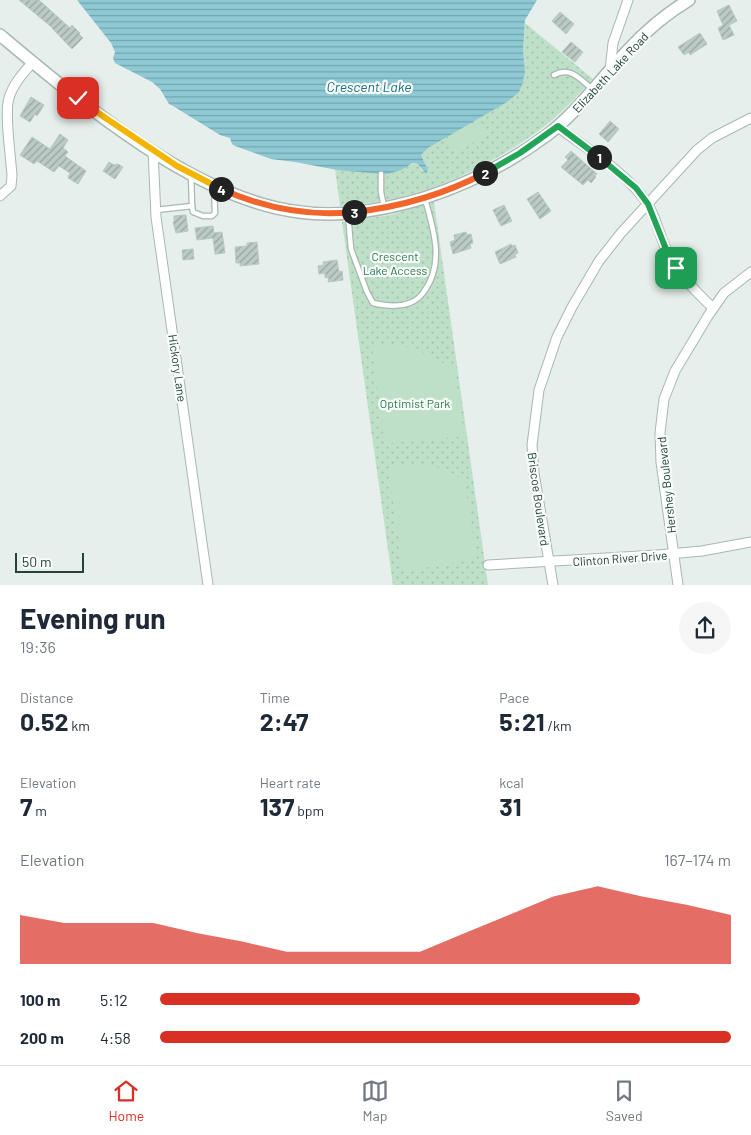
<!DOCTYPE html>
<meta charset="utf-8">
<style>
:root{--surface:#fff;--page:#f6f6f7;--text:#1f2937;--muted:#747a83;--line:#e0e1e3;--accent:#d93025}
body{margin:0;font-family:Barlow,sans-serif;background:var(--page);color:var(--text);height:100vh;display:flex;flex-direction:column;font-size:19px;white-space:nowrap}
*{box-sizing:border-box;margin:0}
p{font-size:16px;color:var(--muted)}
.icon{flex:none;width:28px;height:28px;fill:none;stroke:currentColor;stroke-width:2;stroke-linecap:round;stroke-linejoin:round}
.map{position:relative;height:585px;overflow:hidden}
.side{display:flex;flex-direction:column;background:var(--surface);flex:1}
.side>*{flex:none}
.scale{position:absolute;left:15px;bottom:12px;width:69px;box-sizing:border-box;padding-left:5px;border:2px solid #24423a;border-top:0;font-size:14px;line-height:18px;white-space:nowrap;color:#24423a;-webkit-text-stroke:4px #f7fbf9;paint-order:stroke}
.pin{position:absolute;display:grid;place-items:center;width:42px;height:42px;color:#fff;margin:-21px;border-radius:10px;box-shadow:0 2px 8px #0006}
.km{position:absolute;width:25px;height:25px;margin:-12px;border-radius:50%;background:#222;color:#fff;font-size:14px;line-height:25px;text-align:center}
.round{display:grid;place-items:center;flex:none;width:52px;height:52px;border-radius:26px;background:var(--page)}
.headline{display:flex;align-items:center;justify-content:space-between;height:85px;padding:0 20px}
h1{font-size:28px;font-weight:700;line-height:38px}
.stats{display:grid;grid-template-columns:repeat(3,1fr);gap:8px;height:85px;padding:5px 20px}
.stats div{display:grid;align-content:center}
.stats b{font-size:25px;font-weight:700}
.stats small{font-size:14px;font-weight:400}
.stats p{font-size:14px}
.chart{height:140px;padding:10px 20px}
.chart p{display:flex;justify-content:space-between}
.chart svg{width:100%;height:90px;margin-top:5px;fill:var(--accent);opacity:.7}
ul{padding:0 20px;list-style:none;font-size:16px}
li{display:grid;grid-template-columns:80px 60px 1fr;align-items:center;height:38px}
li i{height:12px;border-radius:6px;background:var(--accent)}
.tab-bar{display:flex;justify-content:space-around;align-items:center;height:70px;border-top:1px solid var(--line);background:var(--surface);font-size:14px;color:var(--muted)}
.tab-bar a{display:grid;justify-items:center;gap:2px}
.tab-bar .on{color:var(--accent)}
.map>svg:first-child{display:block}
.grass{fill:url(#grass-dots)}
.pitch{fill:#bfe0c8}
.water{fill:url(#water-rules)}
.building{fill:url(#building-hatch);stroke:#b8c9c2}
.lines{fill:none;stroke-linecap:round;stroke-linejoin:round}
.service-casing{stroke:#a8b8b2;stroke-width:7}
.minor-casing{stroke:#a8b8b2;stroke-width:11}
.tertiary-casing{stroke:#a8b8b2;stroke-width:14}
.service{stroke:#fff;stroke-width:4.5}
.minor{stroke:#fff;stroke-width:9}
.tertiary{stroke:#fff;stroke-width:11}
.split-1-casing{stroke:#fff;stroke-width:10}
.split-2-casing{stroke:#fff;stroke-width:10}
.split-3-casing{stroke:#fff;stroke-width:10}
.split-4-casing{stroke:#fff;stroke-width:10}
.split-5-casing{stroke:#fff;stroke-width:10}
.split-6-casing{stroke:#fff;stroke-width:10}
.split-1{stroke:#22a559;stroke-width:6}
.split-2{stroke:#22a559;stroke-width:6}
.split-3{stroke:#f0652b;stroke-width:6}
.split-4{stroke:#f0652b;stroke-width:6}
.split-5{stroke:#f5b400;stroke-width:6}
.split-6{stroke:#f5b400;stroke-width:6}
.labels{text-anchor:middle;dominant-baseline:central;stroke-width:4.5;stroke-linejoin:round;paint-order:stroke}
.street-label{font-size:12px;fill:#24423a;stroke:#f7fbf9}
.park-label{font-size:12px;fill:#2d7a4b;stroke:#f7fbf9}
.water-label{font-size:14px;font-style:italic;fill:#1c6f80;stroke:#f7fbf9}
</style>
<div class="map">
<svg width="751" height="585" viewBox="0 0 751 585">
<defs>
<pattern id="grass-dots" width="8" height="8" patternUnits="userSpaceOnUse" patternTransform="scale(1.25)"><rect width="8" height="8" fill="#bfe0c8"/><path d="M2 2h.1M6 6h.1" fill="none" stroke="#a4c1ad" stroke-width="1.8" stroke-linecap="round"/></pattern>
<pattern id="water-rules" width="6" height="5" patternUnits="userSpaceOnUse" patternTransform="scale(1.25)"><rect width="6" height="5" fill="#8ec9d4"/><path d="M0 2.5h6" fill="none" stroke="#74a5ad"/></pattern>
<pattern id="building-hatch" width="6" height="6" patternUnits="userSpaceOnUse" patternTransform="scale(1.25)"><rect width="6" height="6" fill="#bbcac4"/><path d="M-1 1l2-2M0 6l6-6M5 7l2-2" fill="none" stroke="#98a6a0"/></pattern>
</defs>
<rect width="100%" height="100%" fill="#e6efeb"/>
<!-- grass -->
<g class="grass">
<path d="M525 23 593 79C578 95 563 112 546 125 509 154 457 182 411 194 388 201 364 204 340 206L335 169 388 174 415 163H418L422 171 428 170 421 155 428 148 491 110 524 67 523 50Z"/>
<polygon points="434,202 488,585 393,585 342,222 390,215"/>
</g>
<!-- pitch -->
<g class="pitch">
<polygon points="477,121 486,135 455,153 447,138"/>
<path d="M390 344C418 348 433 355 455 372L464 436 384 444 372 345Z"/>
<polygon points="421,463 447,470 465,482 477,560 403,571 388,468"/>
</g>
<!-- water -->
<polygon class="water" points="77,0 537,0 525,20 523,50 525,72 522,85 519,92 507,102 428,148 421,155 428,170 426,174 417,163 413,163 401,170 388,174 381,174 337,170 295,162 271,159 235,146 232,144 230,138 220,135 173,106 169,104 160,89 152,82 115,63 113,58 115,52 111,43"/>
<!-- building -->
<g class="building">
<polygon points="19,0 39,0 70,28 72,25 80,33 79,34 83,38 72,49 49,25"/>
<polygon points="729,5 737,21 729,25 734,35 723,40 718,28 723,25 717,11"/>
<polygon points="560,12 574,24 566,34 552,21"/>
<polygon points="700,33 707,44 690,55 689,52 684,55 678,47"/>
<polygon points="571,42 583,52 575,62 562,52"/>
<polygon points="31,97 44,105 37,116 35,114 30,122 20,116"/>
<polygon points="610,121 619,129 608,142 599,134"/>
<polygon points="60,134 68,140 63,148 68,152 65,156 86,171 78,184 68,178 70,173 59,166 54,172 37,161 34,164 20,155 32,137 50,149"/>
<polygon points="571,151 597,174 595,176 596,177 591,183 588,180 583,185 561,167 568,160 565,157"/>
<polygon points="109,162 114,165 118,164 123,167 115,179 103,171"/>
<polygon points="538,192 551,211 540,219 527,199"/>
<polygon points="504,205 512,221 501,226 493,210"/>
<polygon points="183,215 186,215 188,231 176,233 173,222 174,222 174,216"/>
<polygon points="213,226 214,233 222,232 225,253 215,254 213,238 197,240 195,228"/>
<polygon points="466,232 467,235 471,234 473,243 470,244 471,248 453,254 450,242 455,240 454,235"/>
<polygon points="257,242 259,264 240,266 240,263 236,263 235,247 247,246 247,243"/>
<polygon points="511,244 512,246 515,245 518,253 515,254 516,257 500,264 495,252"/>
<polygon points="193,249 194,259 183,260 182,250"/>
<polygon points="337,260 339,272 342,271 343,280 328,282 329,277 325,278 325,273 319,274 318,266 324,265 323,262"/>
</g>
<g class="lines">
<defs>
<g id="service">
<path d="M554 75C570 66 580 79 592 89"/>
<polyline points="381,174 381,192 384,207"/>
<polyline points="191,175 192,206"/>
<polyline points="156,210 192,206 193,212 203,216 212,216 215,213 214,186"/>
<path d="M348 214 351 249 367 292 373 303C390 307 411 309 423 293 445 264 434 231 425 199"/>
</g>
<g id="minor">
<polyline points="610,70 613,43 628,0"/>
<path d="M558 127C586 148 628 174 647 203 656 217 659 234 666 249 677 273 694 290 713 308"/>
<polyline points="153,151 156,217 208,585"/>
<path d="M0 196 11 186 12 176C11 157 4 113 9 98 13 84 24 72 33 62"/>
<polyline points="488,565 657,555 702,551 751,542"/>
<polyline points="553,585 534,473 532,445 539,390 557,337 572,307 599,261 621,233 697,150 712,138 751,118"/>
<polyline points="678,585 661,462 660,433 664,399 675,371 708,316 724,293 751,272"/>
</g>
<path id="tertiary" d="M0 35C79 101 194 199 299 212 340 218 384 210 424 198 468 184 511 162 547 135 579 111 601 78 629 49 647 30 667 13 689 0"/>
</defs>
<!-- service casing -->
<use href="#service" class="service-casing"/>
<!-- minor casing -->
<use href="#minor" class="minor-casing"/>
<!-- tertiary casing -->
<use href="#tertiary" class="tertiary-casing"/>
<!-- service -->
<use href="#service" class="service"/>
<!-- minor -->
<use href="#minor" class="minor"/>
<!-- tertiary -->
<use href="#tertiary" class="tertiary"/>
</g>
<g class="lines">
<defs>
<polyline id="split-1" points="599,157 636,188 648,204 666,249 676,268"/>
<polyline id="split-2" points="485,173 520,153 558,126 599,157"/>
<path id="split-3" d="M354 212C400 207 445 194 485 173"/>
<path id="split-4" d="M221 189C264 208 307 217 354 212"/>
<polyline id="split-5" points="104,117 177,166 221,189"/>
<polyline id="split-6" points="78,98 104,117"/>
</defs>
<!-- split-1 casing -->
<use href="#split-1" class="split-1-casing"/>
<!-- split-2 casing -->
<use href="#split-2" class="split-2-casing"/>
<!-- split-3 casing -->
<use href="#split-3" class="split-3-casing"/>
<!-- split-4 casing -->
<use href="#split-4" class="split-4-casing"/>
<!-- split-5 casing -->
<use href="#split-5" class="split-5-casing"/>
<!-- split-6 casing -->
<use href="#split-6" class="split-6-casing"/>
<!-- split-1 -->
<use href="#split-1" class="split-1"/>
<!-- split-2 -->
<use href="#split-2" class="split-2"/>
<!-- split-3 -->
<use href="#split-3" class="split-3"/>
<!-- split-4 -->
<use href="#split-4" class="split-4"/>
<!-- split-5 -->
<use href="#split-5" class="split-5"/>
<!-- split-6 -->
<use href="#split-6" class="split-6"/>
</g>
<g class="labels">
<!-- street labels -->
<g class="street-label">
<text transform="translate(610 72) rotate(-47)">Elizabeth Lake Road</text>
<text transform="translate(178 368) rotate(82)">Hickory Lane</text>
<text transform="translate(666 485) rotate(-96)">Hershey Boulevard</text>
<text transform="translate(539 499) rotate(82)">Briscoe Boulevard</text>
<text transform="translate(620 558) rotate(-4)">Clinton River Drive</text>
</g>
<!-- park labels -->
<g class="park-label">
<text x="395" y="256">Crescent<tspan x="395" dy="14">Lake Access</tspan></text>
<text x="415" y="403">Optimist Park</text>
</g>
<!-- water labels -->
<g class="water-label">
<text x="369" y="86">Crescent Lake</text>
</g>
</g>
</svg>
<div class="scale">50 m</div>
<div class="pin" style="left:676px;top:268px;background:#1e9e55"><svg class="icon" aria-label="arrive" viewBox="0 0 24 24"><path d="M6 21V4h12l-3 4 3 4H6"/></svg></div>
<div class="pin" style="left:78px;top:98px;background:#d93025"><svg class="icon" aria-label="check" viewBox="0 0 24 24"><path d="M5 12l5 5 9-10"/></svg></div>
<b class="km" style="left:599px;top:157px">1</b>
<b class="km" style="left:485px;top:173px">2</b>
<b class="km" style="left:354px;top:212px">3</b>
<b class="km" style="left:221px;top:189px">4</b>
</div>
<section class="side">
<div class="headline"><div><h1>Evening run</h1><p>19:36</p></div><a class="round"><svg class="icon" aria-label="share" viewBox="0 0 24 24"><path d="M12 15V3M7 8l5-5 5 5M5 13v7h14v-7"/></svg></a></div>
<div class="stats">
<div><p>Distance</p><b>0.52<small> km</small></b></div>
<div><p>Time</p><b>2:47</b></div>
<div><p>Pace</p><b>5:21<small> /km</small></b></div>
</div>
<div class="stats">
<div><p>Elevation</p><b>7<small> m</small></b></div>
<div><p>Heart rate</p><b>137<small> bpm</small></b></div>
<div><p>kcal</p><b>31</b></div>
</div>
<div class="chart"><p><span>Elevation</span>167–174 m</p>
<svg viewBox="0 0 160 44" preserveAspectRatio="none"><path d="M0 44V20L10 24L20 24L30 24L40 29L50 33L60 38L70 38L80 38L90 38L100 29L110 20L120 11L130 6L140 11L150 15L160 20V44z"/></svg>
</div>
<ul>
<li><b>100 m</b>5:12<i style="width:84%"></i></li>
<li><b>200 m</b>4:58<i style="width:100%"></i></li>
</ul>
</section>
<nav class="tab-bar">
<a class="on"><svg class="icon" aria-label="home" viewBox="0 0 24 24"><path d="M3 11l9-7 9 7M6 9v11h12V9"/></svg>Home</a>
<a><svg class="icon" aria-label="map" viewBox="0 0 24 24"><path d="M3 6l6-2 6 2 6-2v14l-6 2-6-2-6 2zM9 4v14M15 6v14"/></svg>Map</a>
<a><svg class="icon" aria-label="saved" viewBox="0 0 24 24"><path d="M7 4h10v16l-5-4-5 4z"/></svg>Saved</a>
</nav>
